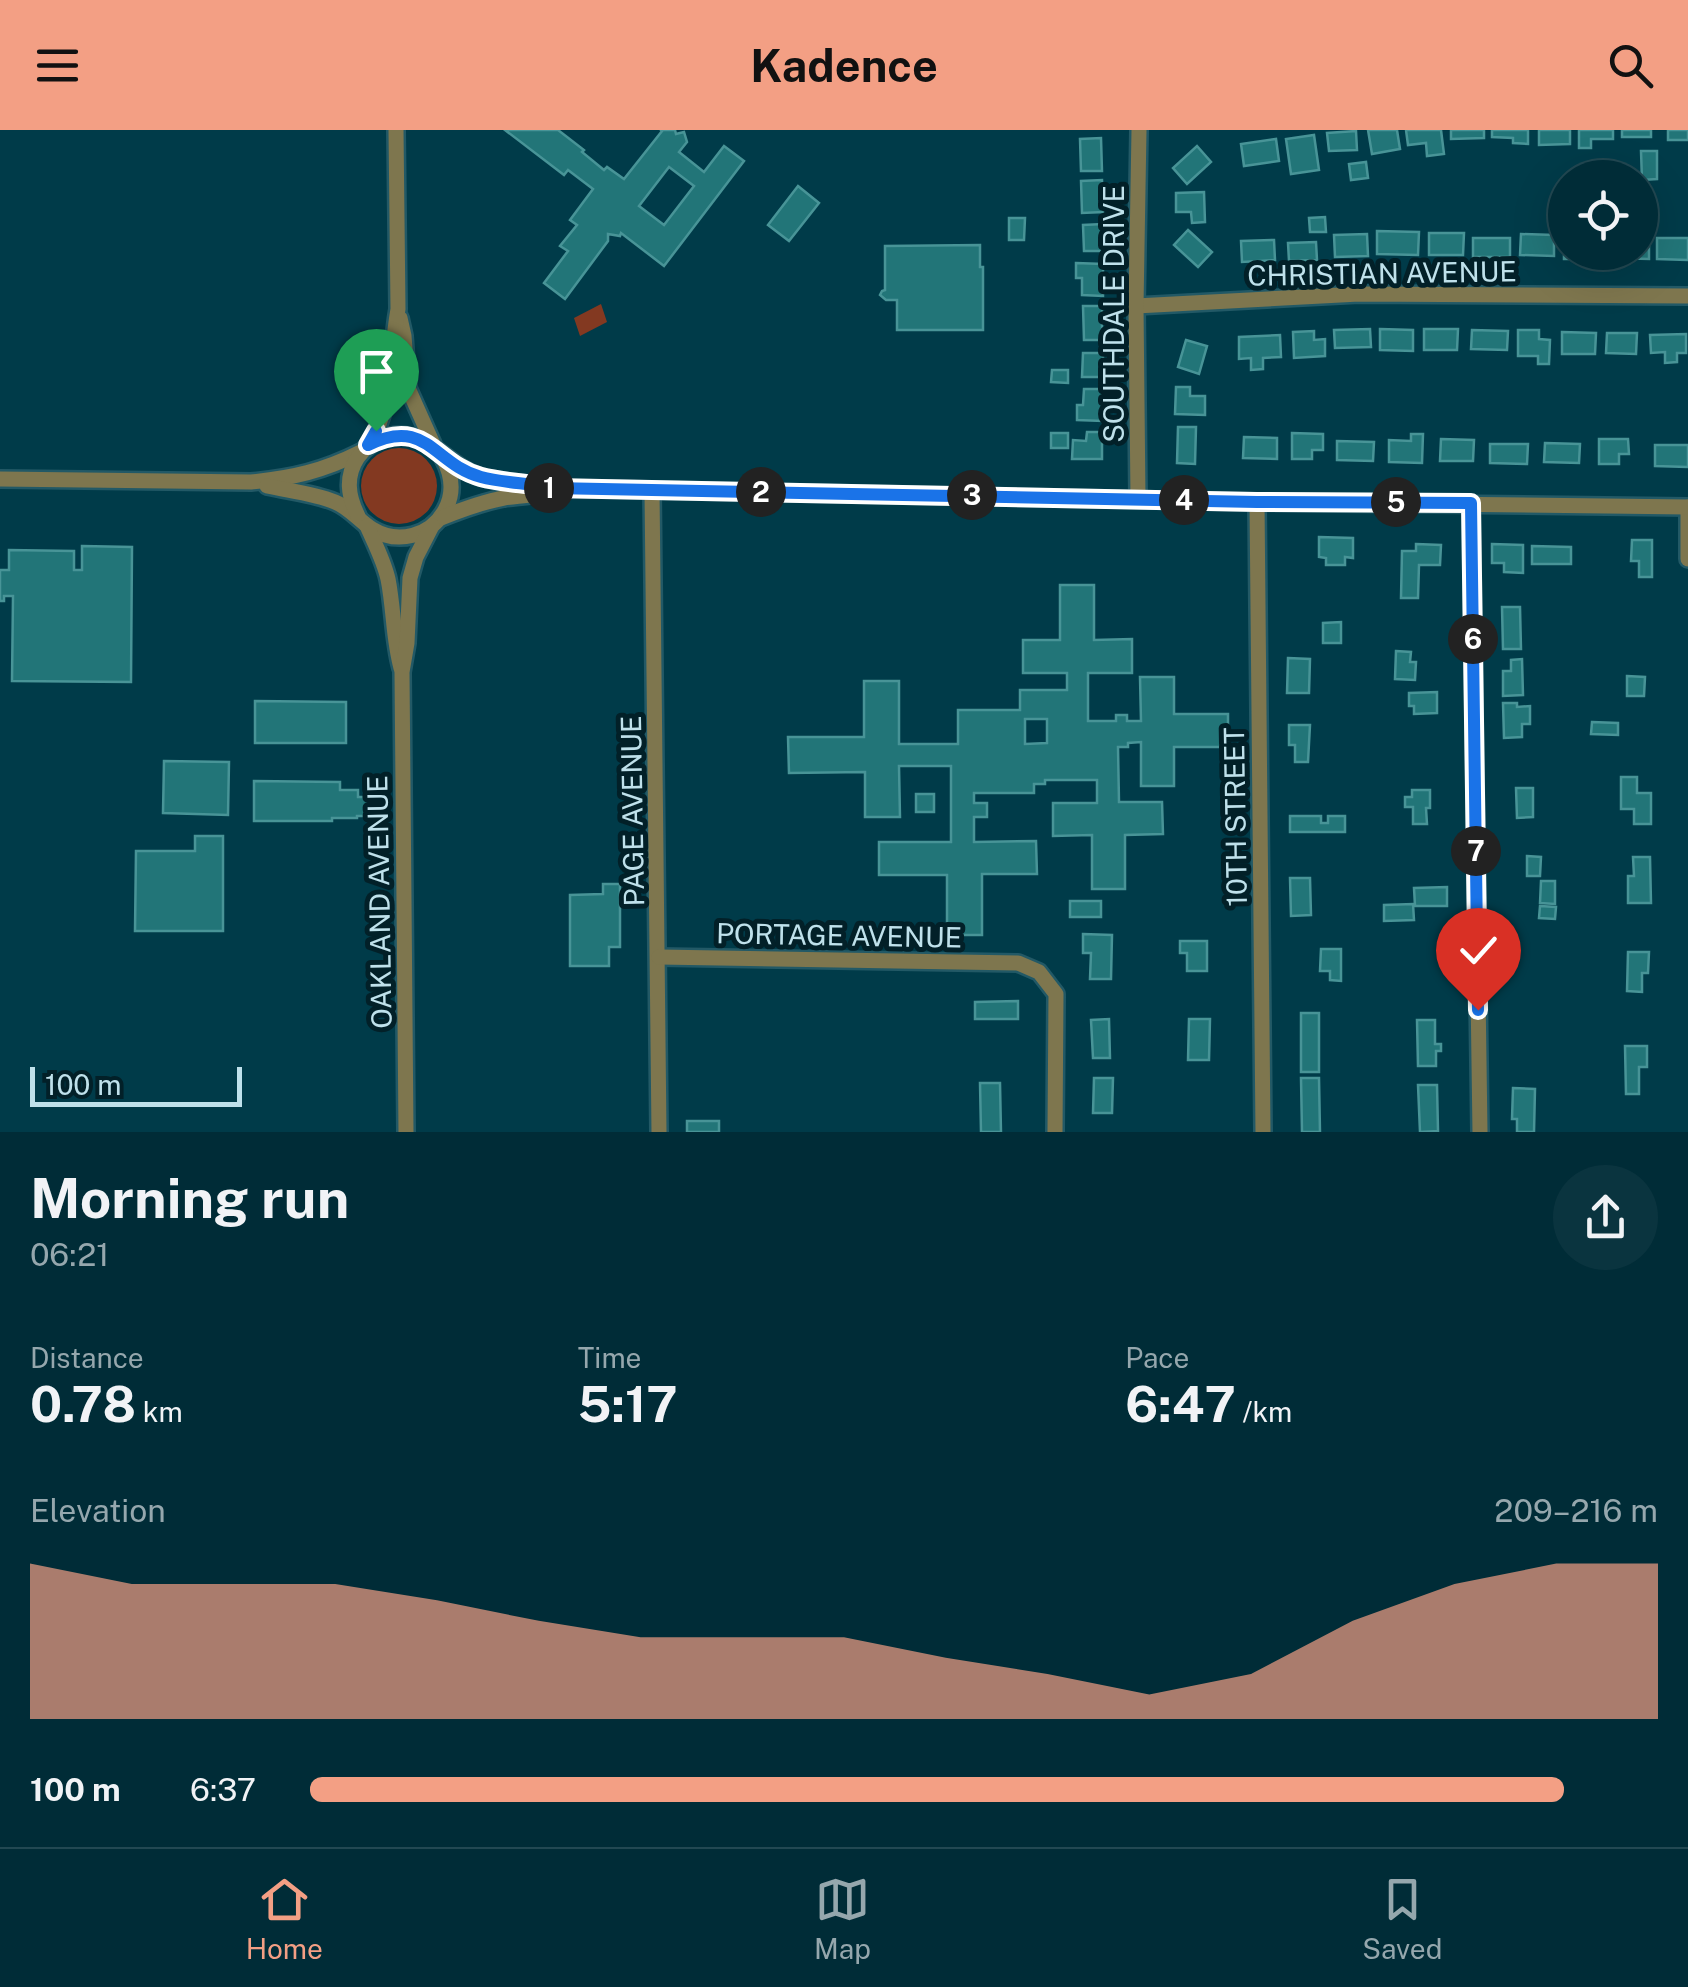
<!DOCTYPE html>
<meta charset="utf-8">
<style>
:root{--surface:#002c37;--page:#0a343f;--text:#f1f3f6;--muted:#95a7ad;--line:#224852;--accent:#f39f84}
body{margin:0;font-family:"Public Sans",sans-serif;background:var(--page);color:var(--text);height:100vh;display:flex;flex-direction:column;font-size:38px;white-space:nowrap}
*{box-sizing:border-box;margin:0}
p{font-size:32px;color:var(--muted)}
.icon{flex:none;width:55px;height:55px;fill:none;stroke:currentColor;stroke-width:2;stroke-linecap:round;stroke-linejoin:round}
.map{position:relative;height:1002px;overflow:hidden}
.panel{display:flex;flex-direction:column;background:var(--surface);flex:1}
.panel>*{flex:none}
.tools{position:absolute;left:1548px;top:30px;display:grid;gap:20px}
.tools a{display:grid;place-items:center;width:110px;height:110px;border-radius:50%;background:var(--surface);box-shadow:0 10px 40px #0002,0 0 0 2px var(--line);font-size:50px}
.scale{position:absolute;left:30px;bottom:25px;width:212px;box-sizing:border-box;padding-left:10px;border:5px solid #bfe1eb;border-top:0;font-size:28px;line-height:35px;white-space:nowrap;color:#bfe1eb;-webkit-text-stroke:8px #022028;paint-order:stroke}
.pin{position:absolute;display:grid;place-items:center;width:85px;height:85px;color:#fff;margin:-102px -42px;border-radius:50% 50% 50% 0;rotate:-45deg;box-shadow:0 0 10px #0007}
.pin .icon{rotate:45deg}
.km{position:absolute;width:50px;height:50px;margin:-25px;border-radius:50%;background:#222;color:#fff;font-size:28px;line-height:50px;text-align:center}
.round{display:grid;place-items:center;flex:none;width:105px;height:105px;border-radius:52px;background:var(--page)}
.head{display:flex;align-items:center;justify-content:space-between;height:170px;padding:0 30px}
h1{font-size:55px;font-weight:700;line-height:75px}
.figures{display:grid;grid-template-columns:repeat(3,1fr);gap:15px;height:170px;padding:10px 30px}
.figures div{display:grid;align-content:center}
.figures b{font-size:50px;font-weight:700}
.figures small{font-size:28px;font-weight:400}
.figures p{font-size:28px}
.chart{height:280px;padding:20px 30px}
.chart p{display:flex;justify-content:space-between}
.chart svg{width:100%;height:180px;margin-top:10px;fill:var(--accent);opacity:.7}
ul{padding:0 30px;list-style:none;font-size:32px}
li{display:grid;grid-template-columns:160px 120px 1fr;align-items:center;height:75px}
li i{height:25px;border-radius:12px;background:var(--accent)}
header{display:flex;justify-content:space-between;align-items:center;height:130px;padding:0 30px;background:var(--accent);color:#111;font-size:45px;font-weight:700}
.menu{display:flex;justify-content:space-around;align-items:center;height:140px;border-top:2px solid var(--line);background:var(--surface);font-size:28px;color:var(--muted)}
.menu a{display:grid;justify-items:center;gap:5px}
.menu .on{color:var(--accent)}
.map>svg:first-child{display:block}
.green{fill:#833921}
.building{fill:#227578;stroke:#489497;stroke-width:2.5;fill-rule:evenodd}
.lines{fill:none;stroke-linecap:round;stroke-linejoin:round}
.minor-casing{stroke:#225966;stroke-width:20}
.minor{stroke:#7e764e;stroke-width:15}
.route-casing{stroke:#fff;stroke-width:20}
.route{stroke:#1a73e8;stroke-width:12}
.labels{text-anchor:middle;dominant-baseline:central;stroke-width:10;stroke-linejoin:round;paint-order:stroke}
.street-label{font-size:28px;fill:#bfe1eb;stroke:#022028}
</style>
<header><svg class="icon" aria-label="menu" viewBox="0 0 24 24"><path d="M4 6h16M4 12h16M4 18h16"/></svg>Kadence<svg class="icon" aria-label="search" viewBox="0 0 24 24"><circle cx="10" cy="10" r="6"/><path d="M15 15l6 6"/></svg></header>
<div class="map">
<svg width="1688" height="1002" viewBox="0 0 1688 1002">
<rect width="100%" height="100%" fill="#003b49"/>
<!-- green -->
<g class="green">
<polygon points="601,174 607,192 580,206 574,188"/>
<circle cx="399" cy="356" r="38"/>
</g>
<!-- building -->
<g class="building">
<path d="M505 0H558L584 20 582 22 604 40 607 37 624 49 662 1 661 0H675L676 4 684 2 687 12 679 22 704 42 724 16 744 31 664 136 621 103 620 106 608 104V111L565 169 544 153 568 121 560 116 577 95 570 90 593 59 568 40 564 45ZM669 37 694 56 664 95 639 76Z"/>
<polygon points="1368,0 1397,0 1400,19 1372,24"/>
<polygon points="1406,0 1441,0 1444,24 1427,26 1426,13 1408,15"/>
<polygon points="1451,0 1484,0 1484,8 1451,9"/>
<polygon points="1492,0 1528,0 1528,14 1513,13 1513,8 1492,7"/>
<polygon points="1539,0 1570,0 1570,14 1539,15"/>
<polygon points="1579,0 1613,0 1613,9 1591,9 1591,18 1579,18"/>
<rect x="1622" y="0" width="29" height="7"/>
<rect x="1668" y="0" width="20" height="10"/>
<polygon points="1356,1 1357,20 1329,21 1327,3"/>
<polygon points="1314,5 1319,40 1291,44 1286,9"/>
<polygon points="1101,8 1102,41 1081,41 1080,9"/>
<polygon points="1276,9 1279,31 1244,36 1241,14"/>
<polygon points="1197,16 1211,32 1187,54 1173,38"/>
<polygon points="1641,21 1657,21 1657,49 1642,50"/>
<polygon points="1366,32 1368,48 1351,50 1349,34"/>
<polygon points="1102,50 1103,82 1082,83 1081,51"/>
<polygon points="798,56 819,73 789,111 768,95"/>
<polygon points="1204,62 1205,92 1192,93 1191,82 1176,82 1176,63"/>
<polygon points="1325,87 1326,102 1310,102 1309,88"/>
<polygon points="1009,88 1025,88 1024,110 1009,110"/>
<polygon points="1103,94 1104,121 1084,121 1083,95"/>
<polygon points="1188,100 1212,122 1198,137 1174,115"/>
<polygon points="1377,101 1419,102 1418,125 1377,124"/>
<polygon points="1429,103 1464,103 1463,125 1429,125"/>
<polygon points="1367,104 1368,126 1335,127 1334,105"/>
<polygon points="1521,104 1554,105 1554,126 1520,125"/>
<polygon points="1564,107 1565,122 1603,122 1603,129 1564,129"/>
<rect x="1473" y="108" width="37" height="19"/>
<polygon points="1657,108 1688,108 1688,130 1657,129"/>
<polygon points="1640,109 1649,109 1649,129 1612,128 1612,122 1640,122"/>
<polygon points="1274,110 1275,130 1242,132 1241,111"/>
<polygon points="1316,112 1317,130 1289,131 1288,113"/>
<polygon points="980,115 980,137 983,137 983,200 897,200 897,170 886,170 880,165 882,161 885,160 885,116"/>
<polygon points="1076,133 1103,134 1103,166 1082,165 1082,148 1076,148"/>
<polygon points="1083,176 1102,176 1102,210 1084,210"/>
<polygon points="1370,199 1371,217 1335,218 1334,200"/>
<polygon points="1380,199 1413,200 1413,221 1380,220"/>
<polygon points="1424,199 1458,199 1457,220 1424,220"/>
<polygon points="1472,200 1508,201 1507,220 1471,219"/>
<polygon points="1518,200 1539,200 1539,209 1550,210 1549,234 1538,234 1538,226 1518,226"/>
<polygon points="1314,201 1314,210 1325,209 1325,226 1294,228 1293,202"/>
<polygon points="1562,202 1596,203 1595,224 1562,224"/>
<polygon points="1607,203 1637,203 1636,224 1606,223"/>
<polygon points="1686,204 1686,223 1677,223 1677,232 1665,233 1665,222 1651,223 1650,205"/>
<polygon points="1280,205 1281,227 1263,228 1263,239 1251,240 1251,228 1239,229 1239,207"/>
<polygon points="1186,210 1207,216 1199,244 1178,237"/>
<polygon points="1083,223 1103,223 1103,247 1082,247"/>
<polygon points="1052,240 1068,240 1068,253 1051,252"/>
<polygon points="1176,257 1190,257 1190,266 1205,266 1205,285 1175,284"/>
<polygon points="1084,259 1103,259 1103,291 1077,290 1077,275 1083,275"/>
<polygon points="1178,297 1196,297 1195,334 1177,333"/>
<polygon points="1087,302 1102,302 1102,329 1072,329 1073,310 1086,311"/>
<rect x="1051" y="303" width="17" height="15"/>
<polygon points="1292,303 1323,304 1323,320 1312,320 1312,329 1292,329"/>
<polygon points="1411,304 1423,304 1422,333 1389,332 1389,310 1411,311"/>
<polygon points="1244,307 1277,308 1277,329 1243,328"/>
<polygon points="1441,309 1474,310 1473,331 1440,331"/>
<polygon points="1599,309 1628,309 1629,324 1619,324 1619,334 1599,334"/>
<polygon points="1337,311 1374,312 1373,331 1337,330"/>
<polygon points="1545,313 1580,314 1579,333 1544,332"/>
<polygon points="1490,314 1528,314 1527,334 1490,333"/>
<polygon points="1655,315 1688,315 1688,337 1655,336"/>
<polygon points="1319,407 1353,408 1353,428 1345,427 1345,435 1326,435 1326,428 1319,427"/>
<polygon points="1632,410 1652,410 1652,447 1639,447 1639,431 1631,431"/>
<polygon points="1416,414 1441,415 1440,435 1419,435 1418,468 1401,468 1402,421 1416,421"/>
<polygon points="1492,414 1523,415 1523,443 1504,442 1504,433 1492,433"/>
<polygon points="82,416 132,417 131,552 12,551 13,466 4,466 4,471 0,471 0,440 9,440 9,420 74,421 74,440 82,440"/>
<polygon points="1532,416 1571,417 1571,434 1532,434"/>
<path d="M1060 455H1094V510L1132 509V543H1088V591H1116V585H1127V591H1141L1140 547H1174V584H1228V617H1174V656H1141V612L1128 613V617H1118L1119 672H1162L1163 704 1125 705V759H1092V705L1053 706V673H1097V650H1045V654H1034V663H974V673H987V687H974V712L1036 711 1037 744H982V805H947V745H879V712H951V636H899L900 687H865V642L789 643 788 607H864V551H899V614H958V580H1020V560H1067V543H1023V510H1060ZM1025 589H1047V613L1025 614Z"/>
<polygon points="1502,477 1520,477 1521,519 1503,519"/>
<polygon points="1341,492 1341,513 1323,513 1323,493"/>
<polygon points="1396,521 1411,522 1410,532 1416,532 1415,550 1395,549"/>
<polygon points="1288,528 1310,529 1309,563 1287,563"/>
<polygon points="1522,529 1523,565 1503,566 1503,541 1511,541 1511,530"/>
<polygon points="1627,546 1645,547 1644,566 1627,566"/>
<polygon points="1437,562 1437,583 1414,584 1414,576 1409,576 1409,563"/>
<polygon points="255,571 346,572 346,613 255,613"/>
<polygon points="1503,573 1517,573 1517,577 1530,576 1530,594 1522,594 1522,607 1504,608"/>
<polygon points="1592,592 1618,593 1618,605 1591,604"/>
<polygon points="1289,595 1310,595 1308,632 1295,632 1295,615 1289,615"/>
<polygon points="164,631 229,632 228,685 163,683"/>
<polygon points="1621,647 1637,647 1637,663 1651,663 1651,694 1634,694 1634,679 1621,679"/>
<polygon points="254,651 340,652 340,660 358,660 358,667 371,667 371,686 357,686 357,688 332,688 332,691 254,691"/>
<polygon points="1516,658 1533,658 1533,687 1517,688"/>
<polygon points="1412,660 1430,660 1430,678 1426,678 1427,694 1413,694 1413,677 1405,677 1405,667 1412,667"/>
<rect x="916" y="664" width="18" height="18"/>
<polygon points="1290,686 1321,686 1321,693 1328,693 1328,686 1345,686 1345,702 1290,702"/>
<polygon points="195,706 223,706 223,801 135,801 136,721 195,721"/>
<polygon points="1527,726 1541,727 1540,746 1527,746"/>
<polygon points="1633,727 1650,727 1651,773 1628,773 1628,746 1634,746"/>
<polygon points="1290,748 1310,748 1311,785 1291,786"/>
<polygon points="1541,751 1555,751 1555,774 1540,773"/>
<polygon points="603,754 620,754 620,817 609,817 609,836 570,836 570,765 603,764"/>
<polygon points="1447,757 1447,776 1415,776 1414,758"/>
<rect x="1070" y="771" width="31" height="16"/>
<polygon points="1413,774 1414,790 1384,791 1384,775"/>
<polygon points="1540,776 1556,777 1555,789 1539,788"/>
<polygon points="1083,804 1112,805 1111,849 1090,849 1091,823 1083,823"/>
<polygon points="1180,811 1207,811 1207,841 1187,841 1187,823 1180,823"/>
<polygon points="1321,819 1341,819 1341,851 1330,850 1330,841 1320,841"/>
<polygon points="1628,822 1649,822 1648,843 1642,843 1642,862 1627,861"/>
<polygon points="1018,871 1018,889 975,889 975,872"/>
<rect x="1301" y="883" width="18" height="59"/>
<polygon points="1109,889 1110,928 1093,928 1091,890"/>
<polygon points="1189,889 1210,889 1209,930 1188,930"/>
<polygon points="1417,890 1435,890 1435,914 1441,914 1441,921 1436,921 1436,936 1418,936"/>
<polygon points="1625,916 1647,916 1647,937 1639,937 1639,964 1626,964"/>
<polygon points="1094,948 1113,948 1112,983 1093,983"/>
<polygon points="1301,948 1319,948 1320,1002 1302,1002"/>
<polygon points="980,953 1000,953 1001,1002 981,1002"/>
<polygon points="1418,955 1437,955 1438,1001 1420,1002"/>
<polygon points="1513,958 1535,959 1534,1002 1517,1002 1517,989 1512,989"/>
<rect x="687" y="991" width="32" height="11"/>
</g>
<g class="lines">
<defs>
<g id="minor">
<polyline points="1136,176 1359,164 1688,166"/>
<polyline points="400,188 404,206 408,258 433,314"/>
<path d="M369 315C395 269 389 230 398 179L396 0"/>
<path d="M0 349 251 352C293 348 323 341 361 322"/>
<path d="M267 356C289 361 313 363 335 372 350 378 359 391 372 399 398 415 431 406 445 380 455 362 452 345 443 328"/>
<polyline points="652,360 659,1002"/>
<polyline points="1138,369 1136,176 1139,0"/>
<polyline points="1257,372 1263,1002"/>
<polyline points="1471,373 1480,1002"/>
<polyline points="1688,377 1688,429"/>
<path d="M358 386C348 366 345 347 358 327 366 316 377 309 390 306 428 299 447 337 481 347 504 353 528 353 551 358L1257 372 1688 377"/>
<path d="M441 388C461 380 482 372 504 368 523 365 533 367 551 358"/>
<path d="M367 396C375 414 384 431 388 449 394 479 393 509 401 538"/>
<polyline points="659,827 1018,833 1039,842 1056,864 1055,1002"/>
<polyline points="406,1002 402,542 407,513 410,448 416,427 432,396"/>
</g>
</defs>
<!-- minor casing -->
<use href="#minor" class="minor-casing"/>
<!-- minor -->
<use href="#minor" class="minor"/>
</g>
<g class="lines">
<defs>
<path id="route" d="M376 301 368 315C427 286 433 334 481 347 504 353 528 353 552 358L1257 372 1471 373 1478 880"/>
</defs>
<!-- route casing -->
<use href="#route" class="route-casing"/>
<!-- route -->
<use href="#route" class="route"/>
</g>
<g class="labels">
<!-- street labels -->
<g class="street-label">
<text transform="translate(1382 143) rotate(-1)">CHRISTIAN AVENUE</text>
<text transform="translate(1113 184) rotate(-90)">SOUTHDALE DRIVE</text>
<text transform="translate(632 681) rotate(-91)">PAGE AVENUE</text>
<text transform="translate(1235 687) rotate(-91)">10TH STREET</text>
<text transform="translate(379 772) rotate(-91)">OAKLAND AVENUE</text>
<text transform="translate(839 805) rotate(1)">PORTAGE AVENUE</text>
</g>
</g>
</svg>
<div class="tools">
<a><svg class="icon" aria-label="locate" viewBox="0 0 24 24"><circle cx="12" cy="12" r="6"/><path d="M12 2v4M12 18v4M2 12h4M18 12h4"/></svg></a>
</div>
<div class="scale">100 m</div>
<div class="pin" style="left:376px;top:301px;background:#1e9e55"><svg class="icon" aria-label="arrive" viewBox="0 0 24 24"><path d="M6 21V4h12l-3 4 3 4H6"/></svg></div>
<div class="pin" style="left:1478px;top:880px;background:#d93025"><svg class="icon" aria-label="check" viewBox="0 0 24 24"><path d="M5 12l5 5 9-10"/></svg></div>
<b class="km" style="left:549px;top:358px">1</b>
<b class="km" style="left:761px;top:362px">2</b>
<b class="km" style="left:972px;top:365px">3</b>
<b class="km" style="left:1184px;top:370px">4</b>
<b class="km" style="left:1396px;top:372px">5</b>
<b class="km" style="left:1473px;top:509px">6</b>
<b class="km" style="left:1476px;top:721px">7</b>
</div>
<section class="panel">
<div class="head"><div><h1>Morning run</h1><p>06:21</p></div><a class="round"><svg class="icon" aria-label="share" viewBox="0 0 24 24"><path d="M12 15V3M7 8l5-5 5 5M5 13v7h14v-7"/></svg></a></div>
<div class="figures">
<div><p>Distance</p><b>0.78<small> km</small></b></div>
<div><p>Time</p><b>5:17</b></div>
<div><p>Pace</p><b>6:47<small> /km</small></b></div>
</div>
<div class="chart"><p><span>Elevation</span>209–216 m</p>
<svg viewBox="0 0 160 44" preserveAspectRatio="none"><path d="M0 44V6L10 11L20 11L30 11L40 15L50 20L60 24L70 24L80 24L90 29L100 33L110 38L120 33L130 20L140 11L150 6L160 6V44z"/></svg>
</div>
<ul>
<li><b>100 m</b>6:37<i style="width:93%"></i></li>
</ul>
</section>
<nav class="menu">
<a class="on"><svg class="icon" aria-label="home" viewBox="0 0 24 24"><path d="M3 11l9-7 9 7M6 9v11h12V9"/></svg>Home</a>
<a><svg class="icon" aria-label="map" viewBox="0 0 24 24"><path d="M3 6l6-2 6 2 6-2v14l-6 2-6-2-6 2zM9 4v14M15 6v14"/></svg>Map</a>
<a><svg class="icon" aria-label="saved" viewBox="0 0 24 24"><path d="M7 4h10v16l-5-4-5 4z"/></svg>Saved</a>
</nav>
